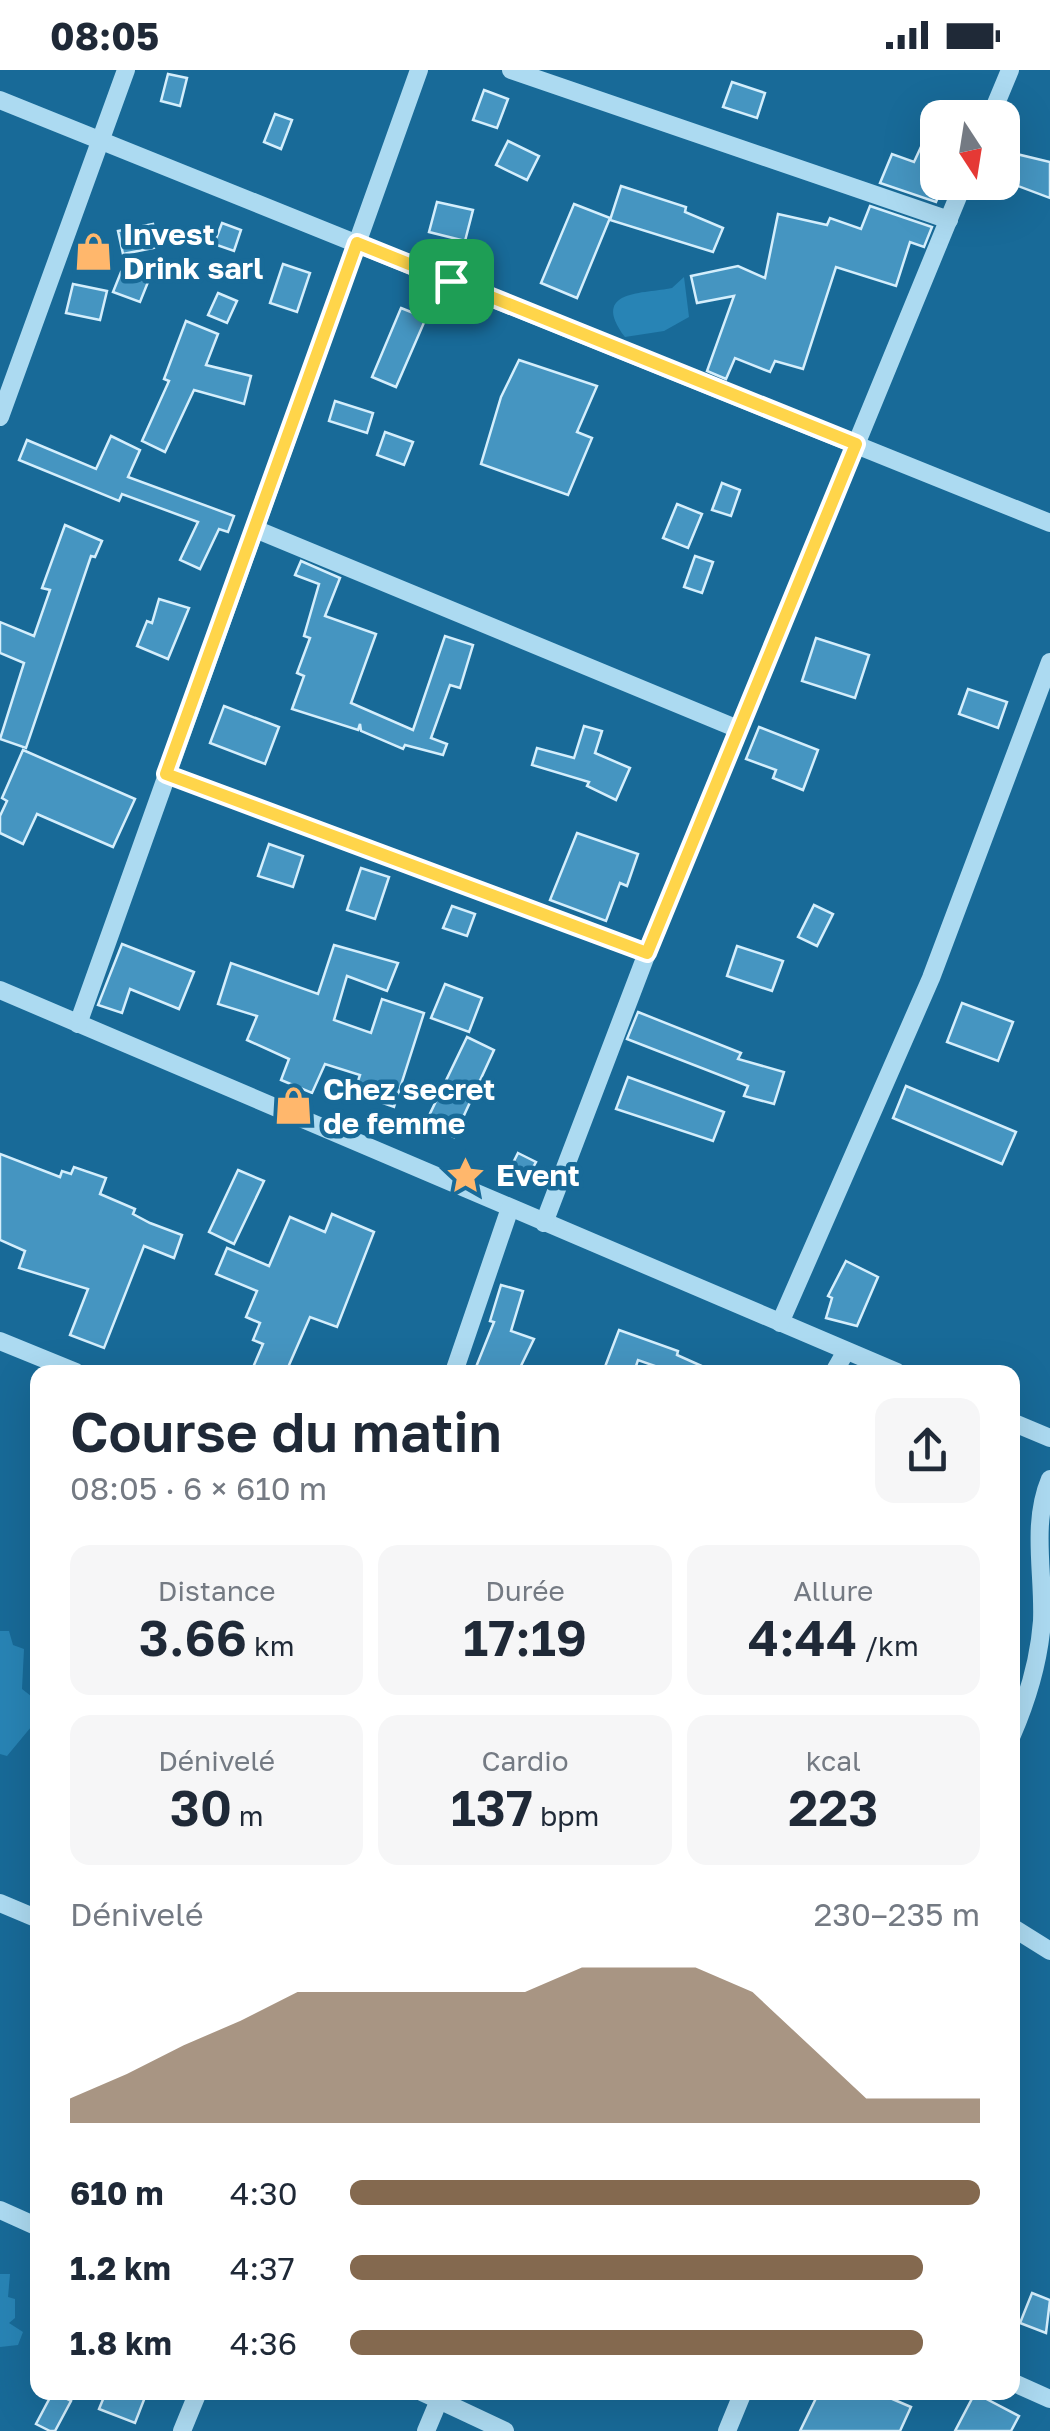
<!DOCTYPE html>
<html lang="fr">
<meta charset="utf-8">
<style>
:root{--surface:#fff;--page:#f6f6f7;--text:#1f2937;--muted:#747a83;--accent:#84694f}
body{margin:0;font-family:"Golos Text",sans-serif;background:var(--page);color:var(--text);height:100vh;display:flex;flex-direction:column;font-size:38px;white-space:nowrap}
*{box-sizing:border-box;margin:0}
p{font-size:32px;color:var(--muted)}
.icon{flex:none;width:55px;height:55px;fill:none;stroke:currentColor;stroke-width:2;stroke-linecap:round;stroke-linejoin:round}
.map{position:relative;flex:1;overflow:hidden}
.side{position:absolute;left:30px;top:1295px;width:990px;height:1035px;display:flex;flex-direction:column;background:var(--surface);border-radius:20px;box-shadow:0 10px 40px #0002}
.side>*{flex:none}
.needle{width:65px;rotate:168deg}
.buttons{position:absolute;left:920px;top:30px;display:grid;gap:20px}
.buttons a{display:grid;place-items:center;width:100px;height:100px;border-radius:20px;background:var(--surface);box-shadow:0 10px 40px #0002;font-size:50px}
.pin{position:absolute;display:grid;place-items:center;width:85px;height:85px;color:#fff;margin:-42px;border-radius:20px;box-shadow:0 5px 15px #0006}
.round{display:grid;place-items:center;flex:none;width:105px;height:105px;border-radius:20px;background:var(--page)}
.head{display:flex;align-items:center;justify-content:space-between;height:170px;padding:0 40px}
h1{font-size:55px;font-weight:600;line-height:75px}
.figures{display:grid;grid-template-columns:repeat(3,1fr);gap:15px;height:170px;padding:10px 40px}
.figures div{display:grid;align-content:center;border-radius:20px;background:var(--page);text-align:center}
.figures b{font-size:50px;font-weight:600}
.figures small{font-size:28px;font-weight:400}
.figures p{font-size:28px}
.chart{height:280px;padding:20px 40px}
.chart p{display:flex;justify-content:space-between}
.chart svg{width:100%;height:180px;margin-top:10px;fill:var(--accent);opacity:.7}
ul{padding:0 40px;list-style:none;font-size:32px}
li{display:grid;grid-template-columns:160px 120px 1fr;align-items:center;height:75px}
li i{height:25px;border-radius:12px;background:var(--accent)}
.status{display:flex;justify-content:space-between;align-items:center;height:70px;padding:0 50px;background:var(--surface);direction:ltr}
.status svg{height:28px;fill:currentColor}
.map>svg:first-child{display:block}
.green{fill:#2884b5}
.building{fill:#4595c1;stroke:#d4eefc;stroke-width:2.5}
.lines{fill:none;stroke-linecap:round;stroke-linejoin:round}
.minor{stroke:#acdaf1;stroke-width:18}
.route-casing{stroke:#fff;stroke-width:20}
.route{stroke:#ffd54a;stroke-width:12}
.labels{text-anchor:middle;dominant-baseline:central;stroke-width:9;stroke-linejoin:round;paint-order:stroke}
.poi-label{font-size:30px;font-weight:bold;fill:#fff;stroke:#186a98;text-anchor:start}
</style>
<div class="status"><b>08:05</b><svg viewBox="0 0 49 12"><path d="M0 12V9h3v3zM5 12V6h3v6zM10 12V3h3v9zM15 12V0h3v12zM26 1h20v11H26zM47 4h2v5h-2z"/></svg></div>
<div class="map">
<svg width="1050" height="2361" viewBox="0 0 1050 2361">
<rect width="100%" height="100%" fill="#186a98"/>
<!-- green -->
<g class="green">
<path d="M684 207 689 247 664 261 625 267C589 219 645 224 672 218Z"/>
<polygon points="0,1561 9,1561 13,1575 24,1579 22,1619 31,1626 36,1651 7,1686 0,1684"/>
<polygon points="0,2204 10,2204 8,2227 15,2229 15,2248 9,2253 23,2262 18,2275 0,2277"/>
</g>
<!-- building -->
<g class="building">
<polygon points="168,4 187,8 180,36 161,31"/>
<polygon points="732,12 765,23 757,48 723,37"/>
<polygon points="484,20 508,29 497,58 473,50"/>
<polygon points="938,40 938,112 944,112 936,132 880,113 892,84 914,92"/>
<polygon points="275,44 292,50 281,79 264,72"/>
<polygon points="508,71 539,86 527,110 496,95"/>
<polygon points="1008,82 1050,92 1050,128 1002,110"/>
<polygon points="621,116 686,137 685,142 723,158 713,182 610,150"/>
<polygon points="437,132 473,140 465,171 429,162"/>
<polygon points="574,134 610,148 577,228 541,213"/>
<polygon points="870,136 932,157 924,177 910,172 896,216 836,197 803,299 775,291 770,302 735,288 726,309 707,301 734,226 697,233 691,206 738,196 765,208 778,144 827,155 830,148 861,159"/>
<polygon points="222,153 241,160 234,181 214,174"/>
<polygon points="153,154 158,177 123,184 118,161"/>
<polygon points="283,194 310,203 297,242 270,233"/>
<polygon points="121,202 148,212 140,232 113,222"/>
<polygon points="73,214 107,221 100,250 66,243"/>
<polygon points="218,223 237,231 227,253 208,245"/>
<polygon points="401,238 426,248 396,317 372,307"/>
<polygon points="186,251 218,264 206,295 251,306 244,334 194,320 165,382 142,371 169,311 164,309"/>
<polygon points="519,290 597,316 577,362 592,368 568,425 481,394 501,327"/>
<polygon points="335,331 373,343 367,363 329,351"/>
<polygon points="385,362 413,372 404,395 377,385"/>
<polygon points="111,366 140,380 128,407 234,446 228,462 219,459 200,499 180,490 198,452 122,424 119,431 19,390 27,370 96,399"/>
<polygon points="722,413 740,420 731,446 712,440"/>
<polygon points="677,434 702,444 688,478 663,468"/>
<polygon points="65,455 102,471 95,487 91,486 26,678 0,669 24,593 0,583 0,552 34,566 50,520 42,518"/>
<polygon points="695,486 713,492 702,523 684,517"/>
<polygon points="301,491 340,508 325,546 376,564 351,633 413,660 445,566 473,575 460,618 450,615 431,668 447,674 443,685 405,675 403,679 361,661 360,654 358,660 292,639 304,606 297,603 310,568 304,566 319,514 295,505"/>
<polygon points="159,529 189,538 168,589 137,576 147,551 152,553"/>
<polygon points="816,568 869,585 855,628 802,611"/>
<polygon points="968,619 1007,632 998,658 959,644"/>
<polygon points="224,636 279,657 265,694 210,673"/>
<polygon points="584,656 602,661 595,683 630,698 616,730 587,716 589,712 532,695 537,678 574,688"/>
<polygon points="759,657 818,680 803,720 773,708 776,700 746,689"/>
<polygon points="23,680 135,729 113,777 37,744 23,774 0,763 0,746 7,731 2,728"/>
<polygon points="577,763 638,784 627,816 620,813 606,851 550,830"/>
<polygon points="269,774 303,786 293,817 258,806"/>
<polygon points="361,798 389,807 375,849 347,840"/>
<polygon points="814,835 833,844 817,876 798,867"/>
<polygon points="452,836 475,844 467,866 443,858"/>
<polygon points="122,874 194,902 179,939 130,919 122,943 98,935"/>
<polygon points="334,875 398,893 387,921 347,906 334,950 371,963 382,929 424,943 394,1037 354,1023 360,1005 325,994 312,1023 281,1010 289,989 247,970 257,946 218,934 231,893 318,924"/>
<polygon points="737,876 783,891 772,921 727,906"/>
<polygon points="445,914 482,928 469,962 431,948"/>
<polygon points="962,933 1013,952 998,991 947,972"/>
<polygon points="638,942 741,983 738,989 784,1002 774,1034 744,1026 748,1016 627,969"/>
<polygon points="467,967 494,980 454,1067 425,1054"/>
<polygon points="628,1007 724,1042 713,1071 616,1039"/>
<polygon points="906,1016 1016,1062 1002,1094 893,1048"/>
<polygon points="518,1083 536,1092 526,1110 509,1101"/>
<polygon points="0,1084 60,1107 62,1101 71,1104 74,1097 106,1108 100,1124 135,1139 133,1144 150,1153 182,1165 174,1188 144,1176 104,1278 70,1265 88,1219 19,1198 25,1181 0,1170"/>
<polygon points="238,1100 264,1111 234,1174 209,1162"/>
<polygon points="332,1144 374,1162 337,1257 310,1247 286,1302 251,1302 263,1274 253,1270 260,1253 246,1247 257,1221 216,1204 227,1178 269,1196 290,1147 325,1162"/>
<polygon points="846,1191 878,1207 857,1256 826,1248 832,1228 828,1226"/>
<polygon points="501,1215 523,1221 511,1261 534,1269 518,1302 474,1302 494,1252 490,1251"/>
<polygon points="619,1260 678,1281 677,1285 715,1302 672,1302 638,1290 634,1302 603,1302"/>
<polygon points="1032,2223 1050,2230 1046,2263 1020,2253"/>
<polygon points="53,2322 71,2331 55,2361 50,2361 36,2354"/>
<polygon points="106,2322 147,2322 135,2353 99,2339"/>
<polygon points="819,2322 876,2322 911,2337 900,2361 800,2361"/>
<polygon points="975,2323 1019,2346 1011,2361 955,2361"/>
</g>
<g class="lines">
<!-- minor -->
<g class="minor">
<polyline points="511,0 949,150"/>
<polyline points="0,30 1050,453"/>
<polyline points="990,48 1010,0"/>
<polyline points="0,347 126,0"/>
<polyline points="255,459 738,659"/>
<polyline points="166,704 647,883"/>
<polyline points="0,920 897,1302"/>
<polyline points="78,954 419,0"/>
<polyline points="544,1153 647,883 964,112"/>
<polyline points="780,1253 931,908 1050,592"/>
<polyline points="0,1271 76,1302"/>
<polyline points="454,1302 510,1138"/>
<polyline points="834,1302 846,1281"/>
<polyline points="1012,1352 1050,1368"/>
<path d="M1012 1665C1028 1628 1039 1592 1042 1551 1044 1503 1031 1454 1050 1409"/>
<polyline points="0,1833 38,1849"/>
<polyline points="1012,1857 1050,1881"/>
<polyline points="0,2140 38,2157"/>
<polyline points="1012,2312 1050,2329"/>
<polyline points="422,2322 505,2361"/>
<polyline points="182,2361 198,2322"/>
<polyline points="426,2361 442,2323"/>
<polyline points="727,2361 743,2322"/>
</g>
</g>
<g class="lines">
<defs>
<polygon id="route" points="357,173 856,374 647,883 166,704"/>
</defs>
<!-- route casing -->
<use href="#route" class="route-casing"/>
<!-- route -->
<use href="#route" class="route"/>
</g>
<!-- icons -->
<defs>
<symbol id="shop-bare" viewBox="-9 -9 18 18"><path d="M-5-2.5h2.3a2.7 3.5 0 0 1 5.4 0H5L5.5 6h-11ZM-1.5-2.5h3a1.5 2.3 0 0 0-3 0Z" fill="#ffb76c" stroke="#186a98" stroke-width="2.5" paint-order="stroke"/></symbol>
<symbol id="sight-bare" viewBox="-9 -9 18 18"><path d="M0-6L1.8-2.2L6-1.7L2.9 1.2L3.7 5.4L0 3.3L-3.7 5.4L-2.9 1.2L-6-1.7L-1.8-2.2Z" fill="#ffb76c" stroke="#186a98" stroke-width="2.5" paint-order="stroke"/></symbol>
</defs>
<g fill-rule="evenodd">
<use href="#shop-bare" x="66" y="154" width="55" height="55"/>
<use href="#shop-bare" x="266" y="1008" width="55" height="55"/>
<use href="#sight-bare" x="438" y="1078" width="55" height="55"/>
</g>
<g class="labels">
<!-- poi labels -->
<g class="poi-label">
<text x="123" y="164">Invest<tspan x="123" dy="34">Drink sarl</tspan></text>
<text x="323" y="1019">Chez secret<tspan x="323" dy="34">de femme</tspan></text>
<text x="496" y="1105">Event</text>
</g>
</g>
</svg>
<div class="buttons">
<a><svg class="needle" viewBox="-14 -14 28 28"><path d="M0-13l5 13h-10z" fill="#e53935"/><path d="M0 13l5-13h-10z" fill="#747a83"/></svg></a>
</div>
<div class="pin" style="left:451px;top:211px;background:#1e9e55"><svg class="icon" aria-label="arrive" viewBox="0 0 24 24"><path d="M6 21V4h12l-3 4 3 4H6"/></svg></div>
<section class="side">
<div class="head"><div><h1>Course du matin</h1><p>08:05 · 6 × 610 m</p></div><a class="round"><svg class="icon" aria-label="share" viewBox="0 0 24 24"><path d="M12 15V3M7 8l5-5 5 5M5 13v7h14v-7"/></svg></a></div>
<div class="figures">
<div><p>Distance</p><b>3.66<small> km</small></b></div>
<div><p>Durée</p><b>17:19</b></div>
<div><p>Allure</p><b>4:44<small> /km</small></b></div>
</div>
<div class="figures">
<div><p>Dénivelé</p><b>30<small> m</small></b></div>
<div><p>Cardio</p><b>137<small> bpm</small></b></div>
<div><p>kcal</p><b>223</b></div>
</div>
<div class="chart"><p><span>Dénivelé</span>230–235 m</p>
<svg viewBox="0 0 160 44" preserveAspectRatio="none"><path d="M0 44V38L10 32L20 25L30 19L40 12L50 12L60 12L70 12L80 12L90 6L100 6L110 6L120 12L130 25L140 38L150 38L160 38V44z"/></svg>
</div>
<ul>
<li><b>610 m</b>4:30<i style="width:100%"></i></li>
<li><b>1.2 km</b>4:37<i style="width:91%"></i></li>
<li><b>1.8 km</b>4:36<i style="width:91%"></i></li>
</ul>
</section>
</div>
